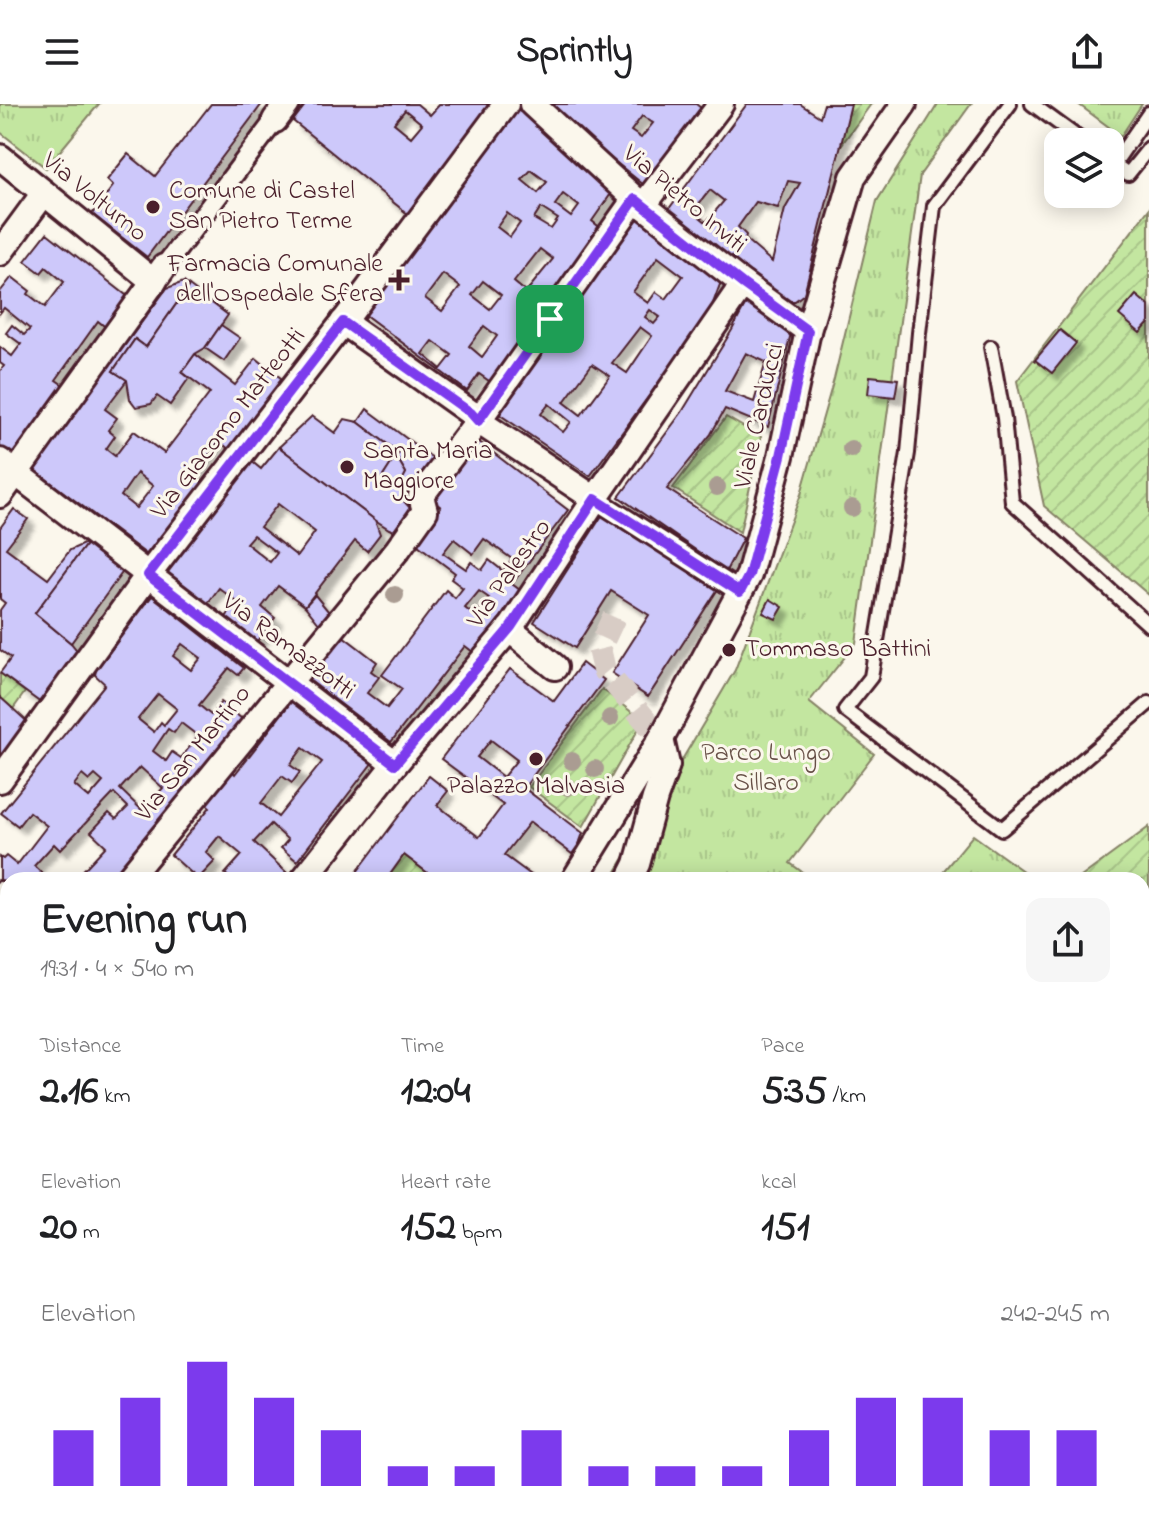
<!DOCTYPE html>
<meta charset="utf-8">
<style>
:root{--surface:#fff;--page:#f6f6f6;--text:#202124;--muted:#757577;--accent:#7c3aed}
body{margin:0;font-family:"Indie Flower",sans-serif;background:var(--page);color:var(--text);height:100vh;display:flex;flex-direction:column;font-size:30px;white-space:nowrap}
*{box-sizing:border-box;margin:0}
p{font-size:26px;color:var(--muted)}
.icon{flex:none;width:44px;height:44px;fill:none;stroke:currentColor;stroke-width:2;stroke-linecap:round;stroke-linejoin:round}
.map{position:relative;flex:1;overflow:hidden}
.details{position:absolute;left:0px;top:768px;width:1150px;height:648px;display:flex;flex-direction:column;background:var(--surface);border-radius:24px 24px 0 0;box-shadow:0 4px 20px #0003}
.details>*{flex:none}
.controls{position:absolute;left:1044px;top:24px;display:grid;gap:16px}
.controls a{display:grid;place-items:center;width:80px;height:80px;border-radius:16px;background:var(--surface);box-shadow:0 4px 20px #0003;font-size:40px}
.pin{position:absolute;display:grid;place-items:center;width:68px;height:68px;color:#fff;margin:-34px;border-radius:16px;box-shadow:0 4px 12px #0006}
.round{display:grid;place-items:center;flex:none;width:84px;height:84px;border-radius:16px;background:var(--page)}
.headline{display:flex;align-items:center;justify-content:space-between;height:136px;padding:0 40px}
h1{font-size:44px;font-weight:700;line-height:60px}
.figures{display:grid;grid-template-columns:repeat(3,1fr);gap:12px;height:136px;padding:8px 40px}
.figures div{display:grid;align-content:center}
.figures b{font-size:40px;font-weight:700}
.figures small{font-size:22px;font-weight:400}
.figures p{font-size:22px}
.chart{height:224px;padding:16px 40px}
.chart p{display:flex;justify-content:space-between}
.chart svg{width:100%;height:144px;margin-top:8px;stroke:var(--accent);stroke-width:6}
header{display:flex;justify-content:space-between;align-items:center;height:104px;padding:0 40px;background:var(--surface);font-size:36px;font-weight:700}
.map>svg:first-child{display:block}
.built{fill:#ede9f0}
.grass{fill:url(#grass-tufts);stroke:#868266;stroke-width:2}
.garden{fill:url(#garden-furrows);stroke:#868266;stroke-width:2}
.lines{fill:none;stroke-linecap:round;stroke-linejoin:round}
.river{stroke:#97d2f7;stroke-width:46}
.building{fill:#cdc8fa;stroke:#4a1f2b;stroke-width:2;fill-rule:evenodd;filter:url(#shadow)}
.minor-tunnel{stroke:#d8ccc5;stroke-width:24;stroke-dasharray:24 12;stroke-linecap:butt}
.service-casing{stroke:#4a1f2b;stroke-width:18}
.pedestrian-casing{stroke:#4a1f2b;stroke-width:24}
.minor-casing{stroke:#4a1f2b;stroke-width:30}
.service{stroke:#fbf7ec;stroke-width:12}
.pedestrian{stroke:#fbf7ec;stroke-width:18}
.minor{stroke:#fbf7ec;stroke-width:24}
.tree{fill:#aa9c92}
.route-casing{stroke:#fff;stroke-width:16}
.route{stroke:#7c3aed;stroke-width:10}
.poi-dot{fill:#4a1f2b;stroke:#fbf7ec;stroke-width:3}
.labels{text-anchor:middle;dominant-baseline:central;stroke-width:6;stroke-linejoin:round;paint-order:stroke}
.poi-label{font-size:26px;fill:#4a1f2b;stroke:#fbf7ec;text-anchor:start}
.street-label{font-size:26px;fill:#4a1f2b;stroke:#fbf7ec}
.park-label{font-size:26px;fill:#685148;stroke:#fbf7ec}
</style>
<header><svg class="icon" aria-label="menu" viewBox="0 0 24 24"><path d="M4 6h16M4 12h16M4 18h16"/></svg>Sprintly<svg class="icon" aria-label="share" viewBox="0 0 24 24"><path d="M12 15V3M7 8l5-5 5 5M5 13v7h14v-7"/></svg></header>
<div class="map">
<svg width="1149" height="1416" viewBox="0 0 1149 1416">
<defs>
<pattern id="grass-tufts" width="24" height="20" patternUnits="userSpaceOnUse" patternTransform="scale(2)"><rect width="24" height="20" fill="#c3e6a0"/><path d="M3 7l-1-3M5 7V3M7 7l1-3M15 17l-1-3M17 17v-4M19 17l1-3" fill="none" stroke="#a9c58a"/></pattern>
<pattern id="garden-furrows" width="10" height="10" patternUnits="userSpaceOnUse" patternTransform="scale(2)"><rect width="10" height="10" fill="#c3e6a0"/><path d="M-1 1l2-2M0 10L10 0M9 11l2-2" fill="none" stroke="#a9c58a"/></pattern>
<filter id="shadow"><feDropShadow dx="7" dy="7" stdDeviation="2" flood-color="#0004"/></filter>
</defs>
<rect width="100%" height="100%" fill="#fbf7ec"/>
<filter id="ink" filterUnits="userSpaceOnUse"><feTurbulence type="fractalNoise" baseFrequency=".0125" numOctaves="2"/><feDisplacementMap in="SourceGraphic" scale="16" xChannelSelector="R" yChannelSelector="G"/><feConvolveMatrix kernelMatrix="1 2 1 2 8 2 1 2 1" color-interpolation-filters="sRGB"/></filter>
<g filter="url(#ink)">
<!-- built -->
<polygon class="built" points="0,1101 8,1129 8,1219 0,1241"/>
<!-- grass -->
<g class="grass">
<polygon points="0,0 99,0 46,64 0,28"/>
<polygon points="938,0 971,0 920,71 856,539 809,598 874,650 790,759 813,776 611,776 735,566 801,390 834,275 877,97"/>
<polygon points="1078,0 1142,0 1121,32"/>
<polygon points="973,731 1031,773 1026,776 936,776"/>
<polygon points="0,863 8,873 8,1036 0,1017"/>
<polygon points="8,1312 8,1408 717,1408 708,1416 0,1416 0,1323"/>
</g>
<!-- garden -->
<g class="garden">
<polygon points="851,0 871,0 840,43"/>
<polygon points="1149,105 1149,491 1044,402 1017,277"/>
<polygon points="726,313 761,333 740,428 673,384"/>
<polygon points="0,569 25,588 13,605 0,593"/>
<polygon points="602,585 643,617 583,723 529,683"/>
<polygon points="1149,723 1149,966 1142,970 1142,776 1077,776"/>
<polygon points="404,751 437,776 386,776"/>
</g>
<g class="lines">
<!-- river -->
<g class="river">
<polyline points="1142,1156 1149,1152"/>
<polyline points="782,1416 792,1408"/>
</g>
</g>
<!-- building -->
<g class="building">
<polygon points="211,0 262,0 147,153 92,110 113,82 107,76 128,50 155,72"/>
<path d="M306 0H417L430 11 440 0H493L409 111 293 17ZM405 6 422 20 411 33 394 19Z"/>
<path d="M544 0H696L701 4 644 81ZM642 12 653 19 641 34 631 27Z"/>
<path d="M747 0H800L820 13 824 0H851L804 190 795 197H786L668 106ZM788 77 800 79 785 105 772 158 745 135 746 131 738 123 756 98 778 104ZM710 86 724 97 706 118 693 107Z"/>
<path d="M519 2 615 84 592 117 603 126 492 279 479 270 467 287 360 207ZM531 66 547 78 538 89 522 76ZM563 90 579 102 571 113 555 101ZM541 104 558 115 551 125 534 115ZM507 109 520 119 510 133 497 123ZM540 145 553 155 526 188 514 178ZM443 170 460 183 442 207 425 194ZM483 177 501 191 490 205 472 191ZM484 222 497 232 482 253 469 242ZM433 237 452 251 441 265 423 250Z"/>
<path d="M635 107 722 175 709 210 590 372 493 306ZM658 153 683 172 666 195 656 188 648 199 633 188ZM650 206 660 213 654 220 645 213ZM640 223 652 232 627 269 612 259ZM592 260 610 272 581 311 564 298ZM549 300 571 318 563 328 541 310Z"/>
<polygon points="47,129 131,195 109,226 98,217 56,276 66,283 10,358 0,351 0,267 4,262 0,259 0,243 12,252 21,240 6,229 12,221 24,231 30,225 4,204 0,209 0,188 12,173 30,187 28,190 45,203 64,178 46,163 41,169 25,157"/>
<path d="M184 178 189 182 146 243 135 235 113 267 127 276 105 305 117 314 108 326 115 332 106 345 115 352 134 327 164 349 210 289 182 268 195 250 235 281 256 254 282 275 230 346 219 337 194 371 205 380 150 453 33 365 167 184ZM137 369 153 382 136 404 121 392Z"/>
<polygon points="189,182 228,211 205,244 195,250 182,268 189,274 170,301 157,292 151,300 136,303 130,295 127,276 113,267 135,235 146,243"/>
<polygon points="1136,191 1149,202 1149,219 1140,229 1119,211"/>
<path d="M748 196 792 225 768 323 725 305 711 330 667 385 743 434 726 467 619 393 682 308 732 226ZM746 249 766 258 754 298 725 287Z"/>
<polygon points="221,221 240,234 224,257 205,244"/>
<polygon points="1060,226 1076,239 1052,269 1035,256"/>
<polygon points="870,272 898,275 895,293 868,290"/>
<polygon points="367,305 438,358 414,391 399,379 406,369 396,352 399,349 358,318"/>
<polygon points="312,312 335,329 345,315 358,318 399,349 382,374 403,389 400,393 411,405 414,414 400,429 389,425 375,416 279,343"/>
<path d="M474 334 568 406 512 480 524 489 477 551 465 542 391 638 309 576 343 532 377 558 371 567 379 573 367 589 387 604 402 585 382 571 446 486 455 494 463 484 451 475 455 469 414 438 441 403 429 394ZM454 435 473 450 484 435 512 455 503 467 489 456 482 466 471 458 466 465 443 449ZM479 487 489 494 475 512 465 504Z"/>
<path d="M279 343 375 416 380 430 367 447 355 437 305 502 278 482 262 503 275 514 254 541 162 469 250 356 261 365ZM278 400 315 428 297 452 260 423ZM253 431 277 449 270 458 246 439ZM219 484 237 498 226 513 208 499Z"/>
<polygon points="396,352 406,369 398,385 382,374"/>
<polygon points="14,405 28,415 6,444 48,475 70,446 88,438 35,509 71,539 79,549 45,602 0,569 11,554 0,546 0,506 5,499 0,495 0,424"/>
<polygon points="603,410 718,485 648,593 612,569 649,511 611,487 575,544 534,518"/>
<polygon points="88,438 124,466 71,539 35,509"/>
<polygon points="315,491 333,513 323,525 305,502"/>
<path d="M152 492 244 564 238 571 229 564 199 601 211 611 221 598 247 619 125 776H74L106 742 91 728 109 709 116 715 128 703 114 689 60 746 54 740 34 762 49 776H8V788L0 780V753L3 755 6 752 17 761 47 722 29 708 18 722 1 709 105 580 95 571 96 566ZM182 540 201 554 191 566 173 552ZM158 590 177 605 164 621 161 618 154 628 138 615ZM181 619 198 632 181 654 172 648 166 657 153 647 168 625 174 629ZM140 663 163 684 152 696 157 700 147 711 120 685ZM82 671 89 677 95 671 103 678 89 694 74 681Z"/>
<polygon points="770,495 783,503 776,515 763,509"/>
<path d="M582 559 604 576 524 684 583 729 579 740 572 750 530 718 504 751 538 776H437L404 751 386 776H351L429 672 448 687 437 701 479 733 503 701 441 655 510 565 554 597ZM491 636 517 656 503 673 477 653Z"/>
<path d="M296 592 376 654 297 757 281 744 288 736 271 720 254 738 287 769 282 776H228L230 774 225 770 242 751 219 732 206 748 215 757 198 775 171 751 210 703 202 696 229 663 235 670ZM303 644 322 658 278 713 261 699 282 672 292 679 300 668 290 661Z"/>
<polygon points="0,593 31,621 0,660"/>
<polygon points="0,793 8,801 8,862 0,854"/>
</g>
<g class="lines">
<!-- minor-tunnel -->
<polyline class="minor-tunnel" points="614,513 599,545 604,566 661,635"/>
<defs>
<g id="service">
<polyline points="1010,0 934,102 919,229 908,349 871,573 845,606 1002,725 1149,599"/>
<polyline points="1032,0 1084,38"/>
<polyline points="1110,57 1128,70 1149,44"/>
<polyline points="1114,60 1149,9"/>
<polyline points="991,243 1004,314 1012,398 1149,521"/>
</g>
<g id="pedestrian">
<polyline points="164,163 275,16"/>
<polyline points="595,395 740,488"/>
<polyline points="0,787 8,795"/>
</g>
<g id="minor">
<polyline points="532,0 635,95 743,180 808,227"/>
<polyline points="275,16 287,0"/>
<polyline points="0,53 154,178"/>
<polyline points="643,102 721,0"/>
<polyline points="0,149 44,89"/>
<polyline points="343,218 471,309 478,317 595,395"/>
<polyline points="0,357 395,660"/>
<polyline points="0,391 164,163"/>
<polyline points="509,525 555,563"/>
<polyline points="0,676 148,471 348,212 506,0"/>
<polyline points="127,776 398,445 425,407 421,392 478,317 635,95"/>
<polyline points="303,776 395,660 511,523 595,395 743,180"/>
<polyline points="574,776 661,635 749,471 781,352 808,227 853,73 904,0"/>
<polyline points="629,776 637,760 655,694 667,661 661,635"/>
<polyline points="0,915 8,907"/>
<polyline points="0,1056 3,1065 8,1099"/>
<polyline points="0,1213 8,1185"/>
</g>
</defs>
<!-- service casing -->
<use href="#service" class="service-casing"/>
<!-- pedestrian casing -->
<use href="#pedestrian" class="pedestrian-casing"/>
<!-- minor casing -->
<use href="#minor" class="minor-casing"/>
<!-- service -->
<use href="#service" class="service"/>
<!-- pedestrian -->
<use href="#pedestrian" class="pedestrian"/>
<!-- minor -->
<use href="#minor" class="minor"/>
</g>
<!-- trees -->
<g class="tree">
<circle cx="851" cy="345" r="9"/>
<circle cx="717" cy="383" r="9"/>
<circle cx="852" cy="404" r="9"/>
<circle cx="395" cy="491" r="9"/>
<circle cx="610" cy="614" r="9"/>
<circle cx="572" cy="657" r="9"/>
<circle cx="595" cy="665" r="9"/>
<circle cx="568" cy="683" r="9"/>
</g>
</g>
<g class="lines" filter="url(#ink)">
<defs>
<polygon id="route" points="635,95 743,180 808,227 781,352 749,471 740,488 595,395 511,523 395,660 148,471 343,218 471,309 478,317"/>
</defs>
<!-- route casing -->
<use href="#route" class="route-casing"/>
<!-- route -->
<use href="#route" class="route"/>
</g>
<!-- markers -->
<g class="poi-dot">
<circle cx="153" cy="103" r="8"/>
<path d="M395 164h8v8h8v8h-8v8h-8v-8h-8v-8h8z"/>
<circle cx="347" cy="363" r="8"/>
<circle cx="729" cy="546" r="8"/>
<circle cx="536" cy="655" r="8"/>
</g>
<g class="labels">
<!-- poi labels -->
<g class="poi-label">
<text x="169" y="88">Comune di Castel<tspan x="169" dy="30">San Pietro Terme</tspan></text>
<text x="383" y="161" text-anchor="end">Farmacia Comunale<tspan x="383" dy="30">dell'Ospedale Sfera</tspan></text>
<text x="363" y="348">Santa Maria<tspan x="363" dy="30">Maggiore</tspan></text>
<text x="745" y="546">Tommaso Battini</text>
<text x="536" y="683" text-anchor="middle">Palazzo Malvasia</text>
</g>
<!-- street labels -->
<g class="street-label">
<text transform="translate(94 94) rotate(39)">Via Volturno</text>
<text transform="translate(684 96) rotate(40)">Via Pietro Inviti</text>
<text transform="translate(760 312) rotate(-77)">Viale Carducci</text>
<text transform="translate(229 320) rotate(-52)">Via Giacomo Matteotti</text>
<text transform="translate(510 470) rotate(-55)">Via Palestro</text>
<text transform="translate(288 543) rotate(37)">Via Ramazzotti</text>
<text transform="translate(194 650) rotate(-51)">Via San Martino</text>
</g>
<!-- park labels -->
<g class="park-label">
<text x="766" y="650">Parco Lungo<tspan x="766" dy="30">Sillaro</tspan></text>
</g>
</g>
</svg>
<div class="controls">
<a><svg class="icon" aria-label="layers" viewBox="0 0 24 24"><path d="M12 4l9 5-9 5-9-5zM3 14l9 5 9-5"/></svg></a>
</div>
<div class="pin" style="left:550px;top:215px;background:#1e9e55"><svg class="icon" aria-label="arrive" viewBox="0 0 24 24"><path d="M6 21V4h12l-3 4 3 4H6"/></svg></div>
<section class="details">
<div class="headline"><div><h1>Evening run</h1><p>19:31 · 4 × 540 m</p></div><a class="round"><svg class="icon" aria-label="share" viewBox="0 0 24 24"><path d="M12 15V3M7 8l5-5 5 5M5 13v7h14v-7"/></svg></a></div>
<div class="figures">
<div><p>Distance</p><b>2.16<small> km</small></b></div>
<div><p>Time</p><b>12:04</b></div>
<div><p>Pace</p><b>5:35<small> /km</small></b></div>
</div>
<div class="figures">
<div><p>Elevation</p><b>20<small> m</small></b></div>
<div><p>Heart rate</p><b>152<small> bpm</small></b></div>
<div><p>kcal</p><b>151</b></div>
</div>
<div class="chart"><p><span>Elevation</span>242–245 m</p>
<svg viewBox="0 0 160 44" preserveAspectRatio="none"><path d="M5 44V27M15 44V17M25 44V6M35 44V17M45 44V27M55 44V38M65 44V38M75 44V27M85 44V38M95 44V38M105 44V38M115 44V27M125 44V17M135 44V17M145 44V27M155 44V27"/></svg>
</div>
</section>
</div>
